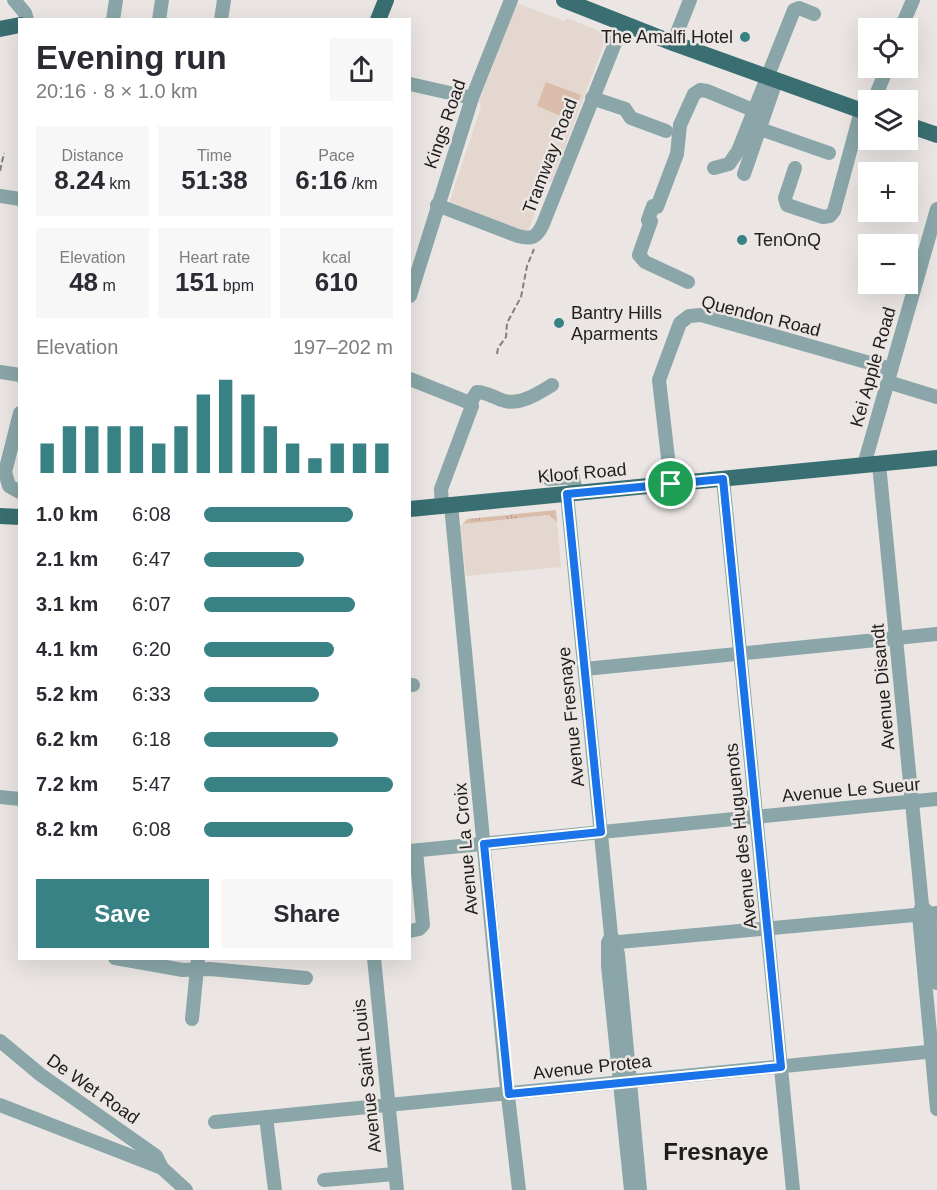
<!DOCTYPE html>
<meta charset="utf-8">
<style>
:root{--surface:#fff;--page:#f7f7f7;--text:#2b2b33;--muted:#7c7c81;--accent:#388185}
body{margin:0;font-family:Arial,sans-serif;background:var(--page);color:var(--text);height:100vh;display:flex;flex-direction:column;font-size:22px;white-space:nowrap}
*{box-sizing:border-box;margin:0}
p{font-size:20px;color:var(--muted)}
.icon{flex:none;width:33px;height:33px;fill:none;stroke:currentColor;stroke-width:2;stroke-linecap:round;stroke-linejoin:round}
.map{position:relative;flex:1;overflow:hidden}
.panel{position:absolute;left:18px;top:18px;width:393px;height:942px;display:flex;flex-direction:column;background:var(--surface);border-radius:0px;box-shadow:0 6px 24px #0002}
.panel>*{flex:none}
.controls{position:absolute;left:858px;top:18px;display:grid;gap:12px}
.controls a{display:grid;place-items:center;width:60px;height:60px;border-radius:0px;background:var(--surface);box-shadow:0 6px 24px #0002;font-size:30px}
.pin{position:absolute;display:grid;place-items:center;width:51px;height:51px;color:#fff;margin:-26px;border:3px solid #fff;border-radius:50%;box-shadow:0 2px 6px #0007}
.round{display:grid;place-items:center;flex:none;width:63px;height:63px;border-radius:0px;background:var(--page)}
.overview{display:flex;align-items:center;justify-content:space-between;height:102px;padding:0 18px}
h1{font-size:33px;font-weight:700;line-height:45px}
.figures{display:grid;grid-template-columns:repeat(3,1fr);gap:9px;height:102px;padding:6px 18px}
.figures div{display:grid;align-content:center;border-radius:0px;background:var(--page);text-align:center}
.figures b{font-size:26px;font-weight:700}
.figures small{font-size:16px;font-weight:400}
.figures p{font-size:16px}
.chart{height:168px;padding:12px 18px}
.chart p{display:flex;justify-content:space-between}
.chart svg{width:100%;height:108px;margin-top:6px;stroke:var(--accent);stroke-width:6}
.cta{display:flex;gap:12px;margin-top:auto;padding:12px 18px}
.cta a{flex:1;height:69px;border-radius:0px;background:var(--accent);color:#fff;font-size:24px;font-weight:700;line-height:69px;text-align:center}
.cta a+a{background:var(--page);color:var(--text)}
ul{padding:0 18px;list-style:none;font-size:20px}
li{display:grid;grid-template-columns:96px 72px 1fr;align-items:center;height:45px}
li i{height:15px;border-radius:8px;background:var(--accent)}
.map>svg:first-child{display:block}
.built{fill:#e4d7d0}
.grass{fill:url(#grass-tufts)}
.pitch{fill:#dabcaa}
.lines{fill:none;stroke-linecap:round;stroke-linejoin:round}
.path{stroke:#837f7d;stroke-width:2;stroke-dasharray:6 3;stroke-linecap:butt}
.minor{stroke:#8aa6a8;stroke-width:14}
.major{stroke:#396f72;stroke-width:16}
.route-casing{stroke:#fff;stroke-width:12}
.route{stroke:#1a73e8;stroke-width:8}
.poi-dot{fill:#388185;stroke:#ebe6e3;stroke-width:2}
.labels{text-anchor:middle;dominant-baseline:central;stroke-width:5;stroke-linejoin:round;paint-order:stroke}
.poi-label{font-size:18px;fill:#201e1d;stroke:#ebe6e3;text-anchor:start}
.street-label{font-size:18px;fill:#201e1d;stroke:#ebe6e3}
.district-label{font-size:24px;font-weight:bold;fill:#201e1d;stroke:#ebe6e3}
</style>
<div class="map">
<svg width="937" height="1190" viewBox="0 0 937 1190">
<defs>
<pattern id="grass-tufts" width="24" height="20" patternUnits="userSpaceOnUse" patternTransform="scale(1.5)"><rect width="24" height="20" fill="#dabcaa"/><path d="M3 7l-1-3M5 7V3M7 7l1-3M15 17l-1-3M17 17v-4M19 17l1-3" fill="none" stroke="#bba192"/></pattern>
</defs>
<rect width="100%" height="100%" fill="#ebe6e3"/>
<!-- built -->
<g class="built">
<polygon points="517,3 564,21 566,18 608,34 552,181 546,185 528,231 524,233 452,205 450,200 481,107 479,102"/>
<polygon points="549,515 557,522 561,567 466,576 460,526 463,524"/>
</g>
<!-- grass -->
<polygon class="grass" points="556,510 557,522 549,515 463,524 467,519"/>
<!-- pitch -->
<polygon class="pitch" points="546,82 581,95 571,120 537,106"/>
<g class="lines">
<!-- path -->
<g class="path">
<polyline points="0,171 4,153"/>
<polyline points="497,354 498,348 506,337 507,323 521,297 527,266 534,249"/>
</g>
<!-- minor -->
<g class="minor">
<polyline points="14,0 25,13 27,20"/>
<polyline points="113,20 116,0"/>
<polyline points="159,20 162,0"/>
<polyline points="221,20 224,0"/>
<polyline points="901,28 913,0"/>
<polyline points="673,43 690,0"/>
<polyline points="410,84 472,98"/>
<polyline points="592,98 625,109 631,118 666,131"/>
<polyline points="874,100 887,68"/>
<polyline points="760,129 829,153"/>
<polyline points="714,168 729,164 738,151 794,10 799,8 814,14"/>
<polyline points="795,168 785,198 787,205 823,217 830,216 834,211 861,111"/>
<polyline points="744,174 776,81"/>
<polyline points="0,196 20,199"/>
<path d="M437 205 518 236C532 240 537 237 543 224L623 23"/>
<polyline points="688,282 645,262 639,255 651,221 648,220 653,206 657,207 677,154 680,125 694,94 700,90 707,91 753,110"/>
<polyline points="410,296 472,98 511,0"/>
<polyline points="0,372 20,375"/>
<polyline points="410,379 470,403 472,406 441,489 442,506"/>
<polyline points="888,382 937,397"/>
<path d="M470 403 477 392C487 392 496 399 505 401 521 405 539 393 552 385"/>
<polyline points="20,413 5,472 9,486 20,492"/>
<polyline points="879,464 922,905 919,915 937,1109"/>
<polyline points="864,465 937,209"/>
<polyline points="549,479 573,477 576,493"/>
<polyline points="723,479 793,1190"/>
<polyline points="671,484 659,380 680,323 689,316 701,315 891,369"/>
<polyline points="567,494 611,935 618,954 640,1190"/>
<polyline points="451,505 506,1079 519,1190"/>
<polyline points="585,669 937,634"/>
<polyline points="410,685 413,685"/>
<polyline points="0,797 20,799"/>
<polyline points="410,851 937,799"/>
<polyline points="923,907 929,914 937,983"/>
<polyline points="410,931 419,929 423,925 416,851"/>
<polyline points="611,936 608,943 608,966 631,1190"/>
<polyline points="608,943 937,913"/>
<polyline points="115,958 183,970 210,969 306,978"/>
<polyline points="374,958 397,1190"/>
<polyline points="192,1019 198,958"/>
<polyline points="0,1041 41,1075 156,1156 162,1168"/>
<polyline points="0,1105 162,1168 186,1190"/>
<polyline points="266,1117 275,1190"/>
<polyline points="215,1122 937,1051"/>
<polyline points="324,1180 395,1174"/>
</g>
<!-- major -->
<g class="major">
<polyline points="564,0 673,43 868,113"/>
<polyline points="378,20 386,0"/>
<polyline points="0,29 20,25"/>
<polyline points="908,125 937,135"/>
<polyline points="410,509 937,458"/>
<polyline points="0,516 20,517"/>
</g>
</g>
<g class="lines">
<defs>
<polygon id="route" points="723,479 781,1067 509,1094 484,844 601,832 567,494"/>
</defs>
<!-- route casing -->
<use href="#route" class="route-casing"/>
<!-- route -->
<use href="#route" class="route"/>
</g>
<!-- markers -->
<g class="poi-dot">
<circle cx="745" cy="37" r="6"/>
<circle cx="742" cy="240" r="6"/>
<circle cx="559" cy="323" r="6"/>
</g>
<g class="labels">
<!-- poi labels -->
<g class="poi-label">
<text x="733" y="37" text-anchor="end">The Amalfi Hotel</text>
<text x="754" y="240">TenOnQ</text>
<text x="571" y="313">Bantry Hills<tspan x="571" dy="21">Aparments</tspan></text>
</g>
<!-- street labels -->
<g class="street-label">
<text transform="translate(445 124) rotate(-71)">Kings Road</text>
<text transform="translate(550 156) rotate(-69)">Tramway Road</text>
<text transform="translate(761 316) rotate(14)">Quendon Road</text>
<text transform="translate(873 367) rotate(-74)">Kei Apple Road</text>
<text transform="translate(582 473) rotate(-5)">Kloof Road</text>
<text transform="translate(883 687) rotate(-95)">Avenue Disandt</text>
<text transform="translate(571 717) rotate(-96)">Avenue Fresnaye</text>
<text transform="translate(851 790) rotate(-5)">Avenue Le Sueur</text>
<text transform="translate(741 836) rotate(-96)">Avenue des Huguenots</text>
<text transform="translate(466 849) rotate(-95)">Avenue La Croix</text>
<text transform="translate(592 1067) rotate(-6)">Avenue Protea</text>
<text transform="translate(367 1076) rotate(-96)">Avenue Saint Louis</text>
<text transform="translate(93 1089) rotate(35)">De Wet Road</text>
</g>
<!-- district labels -->
<g class="district-label">
<text x="716" y="1151">Fresnaye</text>
</g>
</g>
</svg>
<div class="controls">
<a><svg class="icon" aria-label="locate" viewBox="0 0 24 24"><circle cx="12" cy="12" r="6"/><path d="M12 2v4M12 18v4M2 12h4M18 12h4"/></svg></a>
<a><svg class="icon" aria-label="layers" viewBox="0 0 24 24"><path d="M12 4l9 5-9 5-9-5zM3 14l9 5 9-5"/></svg></a>
<a>+</a>
<a>−</a>
</div>
<div class="pin" style="left:671px;top:484px;background:#1e9e55"><svg class="icon" aria-label="arrive" viewBox="0 0 24 24"><path d="M6 21V4h12l-3 4 3 4H6"/></svg></div>
<section class="panel">
<div class="overview"><div><h1>Evening run</h1><p>20:16 · 8 × 1.0 km</p></div><a class="round"><svg class="icon" aria-label="share" viewBox="0 0 24 24"><path d="M12 15V3M7 8l5-5 5 5M5 13v7h14v-7"/></svg></a></div>
<div class="figures">
<div><p>Distance</p><b>8.24<small> km</small></b></div>
<div><p>Time</p><b>51:38</b></div>
<div><p>Pace</p><b>6:16<small> /km</small></b></div>
</div>
<div class="figures">
<div><p>Elevation</p><b>48<small> m</small></b></div>
<div><p>Heart rate</p><b>151<small> bpm</small></b></div>
<div><p>kcal</p><b>610</b></div>
</div>
<div class="chart"><p><span>Elevation</span>197–202 m</p>
<svg viewBox="0 0 160 44" preserveAspectRatio="none"><path d="M5 44V32M15 44V25M25 44V25M35 44V25M45 44V25M55 44V32M65 44V25M75 44V12M85 44V6M95 44V12M105 44V25M115 44V32M125 44V38M135 44V32M145 44V32M155 44V32"/></svg>
</div>
<ul>
<li><b>1.0 km</b>6:08<i style="width:79%"></i></li>
<li><b>2.1 km</b>6:47<i style="width:53%"></i></li>
<li><b>3.1 km</b>6:07<i style="width:80%"></i></li>
<li><b>4.1 km</b>6:20<i style="width:69%"></i></li>
<li><b>5.2 km</b>6:33<i style="width:61%"></i></li>
<li><b>6.2 km</b>6:18<i style="width:71%"></i></li>
<li><b>7.2 km</b>5:47<i style="width:100%"></i></li>
<li><b>8.2 km</b>6:08<i style="width:79%"></i></li>
</ul>
<div class="cta"><a>Save</a><a>Share</a></div>
</section>
</div>
